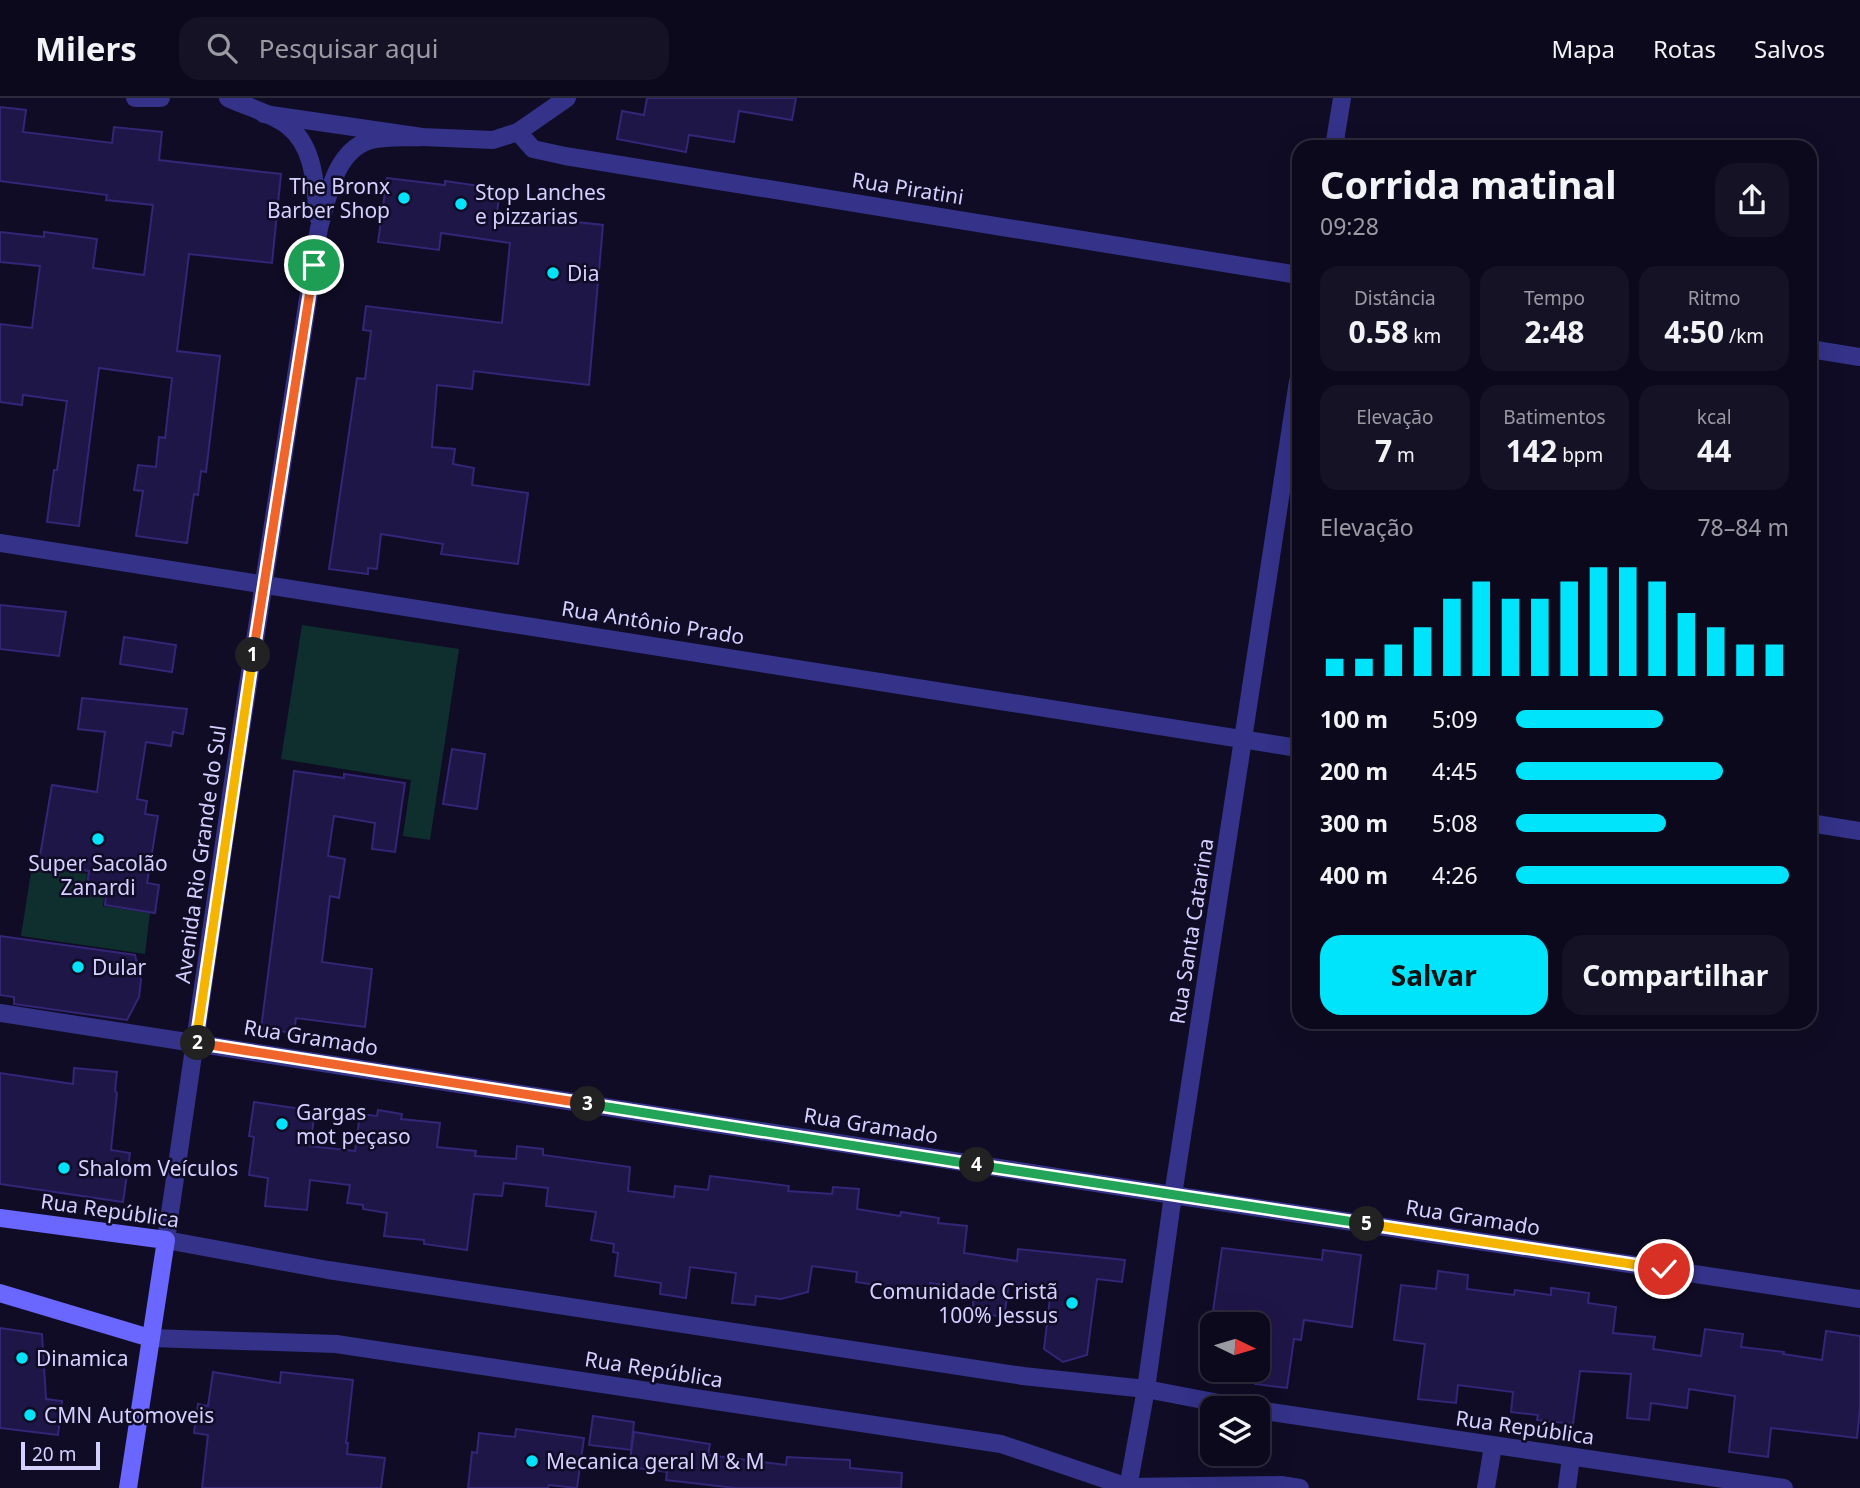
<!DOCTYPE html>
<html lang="pt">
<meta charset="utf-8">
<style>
:root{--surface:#0c091c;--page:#151225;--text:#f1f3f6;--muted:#9a9aa3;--line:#2c2a3b;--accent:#00e4fb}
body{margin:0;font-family:"Noto Sans",sans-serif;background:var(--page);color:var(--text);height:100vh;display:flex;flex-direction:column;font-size:26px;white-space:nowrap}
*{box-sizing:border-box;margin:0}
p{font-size:23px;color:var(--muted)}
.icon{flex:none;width:38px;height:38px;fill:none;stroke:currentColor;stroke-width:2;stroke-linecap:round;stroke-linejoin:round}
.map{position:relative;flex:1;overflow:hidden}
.drawer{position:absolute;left:1292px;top:42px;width:525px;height:889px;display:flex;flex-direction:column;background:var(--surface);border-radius:21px;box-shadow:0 7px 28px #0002,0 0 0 2px var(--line)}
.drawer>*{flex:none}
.needle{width:46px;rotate:95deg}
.controls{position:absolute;left:1200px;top:1214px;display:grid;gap:14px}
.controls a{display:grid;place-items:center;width:70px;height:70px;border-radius:14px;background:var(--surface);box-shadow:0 7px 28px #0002,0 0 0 2px var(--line);font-size:35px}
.scale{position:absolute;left:21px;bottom:18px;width:79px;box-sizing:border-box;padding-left:7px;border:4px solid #d4d0ff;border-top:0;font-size:19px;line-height:24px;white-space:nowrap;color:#d4d0ff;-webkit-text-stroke:5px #100c25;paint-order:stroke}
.pin{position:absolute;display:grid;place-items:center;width:60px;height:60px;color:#fff;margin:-30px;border:4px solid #fff;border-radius:50%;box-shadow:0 2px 7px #0007}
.km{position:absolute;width:35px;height:35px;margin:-18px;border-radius:50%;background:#222;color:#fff;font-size:19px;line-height:35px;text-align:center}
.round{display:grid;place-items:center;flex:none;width:74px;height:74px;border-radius:21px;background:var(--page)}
.headline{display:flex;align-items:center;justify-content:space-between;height:119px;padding:0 28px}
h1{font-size:38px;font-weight:700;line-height:52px}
.stats{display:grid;grid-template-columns:repeat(3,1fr);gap:10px;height:119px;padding:7px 28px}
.stats div{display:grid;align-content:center;border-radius:18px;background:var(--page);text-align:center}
.stats b{font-size:30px;font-weight:700}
.stats small{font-size:19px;font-weight:400}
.stats p{font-size:19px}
.chart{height:196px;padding:14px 28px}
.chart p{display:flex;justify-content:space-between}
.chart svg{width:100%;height:126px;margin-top:7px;stroke:var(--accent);stroke-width:6}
.primary-button{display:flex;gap:14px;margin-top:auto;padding:14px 28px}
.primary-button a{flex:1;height:80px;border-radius:21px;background:var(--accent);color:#111;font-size:28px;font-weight:700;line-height:80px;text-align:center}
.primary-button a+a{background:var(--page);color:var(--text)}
ul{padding:0 28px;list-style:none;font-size:23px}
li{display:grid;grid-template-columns:112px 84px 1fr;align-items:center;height:52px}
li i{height:18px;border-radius:9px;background:var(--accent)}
header{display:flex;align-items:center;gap:42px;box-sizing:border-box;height:98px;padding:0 35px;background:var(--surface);border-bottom:2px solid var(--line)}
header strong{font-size:33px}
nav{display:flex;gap:38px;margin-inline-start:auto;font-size:24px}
.search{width:490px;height:63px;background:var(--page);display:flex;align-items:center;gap:18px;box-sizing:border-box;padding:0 24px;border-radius:21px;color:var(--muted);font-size:26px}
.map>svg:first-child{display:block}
.green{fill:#0e2f2e}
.building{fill:#1f1648;stroke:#342576;stroke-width:2}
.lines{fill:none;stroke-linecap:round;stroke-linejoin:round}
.minor{stroke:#343289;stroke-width:18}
.tertiary{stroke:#343289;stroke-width:18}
.secondary{stroke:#6967ff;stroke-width:18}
.split-1-casing{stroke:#fff;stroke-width:14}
.split-2-casing{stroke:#fff;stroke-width:14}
.split-3-casing{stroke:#fff;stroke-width:14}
.split-4-casing{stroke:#fff;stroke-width:14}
.split-5-casing{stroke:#fff;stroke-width:14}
.split-6-casing{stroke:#fff;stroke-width:14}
.split-1{stroke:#f0652b;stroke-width:9}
.split-2{stroke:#f5b400;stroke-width:9}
.split-3{stroke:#f0652b;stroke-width:9}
.split-4{stroke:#22a559;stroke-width:9}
.split-5{stroke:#22a559;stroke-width:9}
.split-6{stroke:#f5b400;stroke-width:9}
.poi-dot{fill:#00e4fb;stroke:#100c25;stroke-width:2.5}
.labels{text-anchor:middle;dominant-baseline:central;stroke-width:5;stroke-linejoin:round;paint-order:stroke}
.poi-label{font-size:21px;fill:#d4d0ff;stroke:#100c25;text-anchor:start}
.street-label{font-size:21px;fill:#d4d0ff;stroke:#100c25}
</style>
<header>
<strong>Milers</strong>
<div class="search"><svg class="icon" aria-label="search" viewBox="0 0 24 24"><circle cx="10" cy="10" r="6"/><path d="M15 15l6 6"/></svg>Pesquisar aqui</div>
<nav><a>Mapa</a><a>Rotas</a><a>Salvos</a></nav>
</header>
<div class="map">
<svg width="1860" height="1390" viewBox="0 0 1860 1390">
<rect width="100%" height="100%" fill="#100c25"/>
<!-- green -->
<g class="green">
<polygon points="302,527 459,551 430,742 403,738 411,682 281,661"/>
<polygon points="32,768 87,776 84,795 104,799 103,808 150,815 145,856 21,838"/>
</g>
<!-- building -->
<g class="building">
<polygon points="647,0 796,0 792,22 739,13 734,44 689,37 686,54 617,41 622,13 644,17"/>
<polygon points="0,9 26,12 23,34 112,45 114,29 162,34 159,62 281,76 272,165 189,156 177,253 220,258 206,374 201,373 198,397 194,396 187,445 136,438 143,393 134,392 138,367 156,369 159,339 165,340 172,280 99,270 79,428 47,424 54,372 57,372 67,303 23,297 22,307 0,304 0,226 32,230 40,168 0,164 0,134 44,139 44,134 97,141 93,170 144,177 153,107 106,102 107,97 0,83"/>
<polygon points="387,80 445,87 445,83 500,91 497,115 603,127 589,287 474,273 472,291 437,287 432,349 455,351 453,366 474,370 472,387 528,395 518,466 441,456 443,446 381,436 377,471 368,470 368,476 329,471 357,280 365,281 371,233 363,232 366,208 502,225 510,145 441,135 439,152 378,144"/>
<polygon points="0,507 66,514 59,558 0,551"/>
<polygon points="124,539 176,547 172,574 120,566"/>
<polygon points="82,600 187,611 183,636 173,634 171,648 146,644 137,701 147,703 145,716 158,718 147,785 159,787 155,815 105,807 106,797 86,795 89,773 39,764 52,687 97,694 105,634 78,631"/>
<polygon points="452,651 485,656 477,711 443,706"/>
<polygon points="294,673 344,680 344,676 405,685 395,754 372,751 375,725 334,718 328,758 345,761 339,800 330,798 322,864 372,871 365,929 296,920 294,935 261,931"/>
<polygon points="0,838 135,857 141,882 139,899 127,922 14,906 14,899 0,897"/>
<polygon points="74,970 117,974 115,993 117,995 111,1052 130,1055 123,1104 0,1086 0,975 73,986"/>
<polygon points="254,1004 315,1013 310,1048 355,1053 360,1016 377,1018 378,1012 402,1016 401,1021 440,1025 437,1049 476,1053 475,1058 516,1061 517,1048 543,1051 543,1057 630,1069 628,1093 674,1099 675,1088 708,1092 710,1078 789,1088 788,1093 832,1096 833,1089 859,1091 857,1111 900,1118 901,1114 939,1120 938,1125 967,1128 964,1155 1017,1163 1018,1151 1125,1162 1122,1184 1097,1181 1087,1257 1063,1264 1044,1251 1051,1191 1009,1186 1004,1219 972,1214 975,1192 930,1185 927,1202 889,1197 890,1189 856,1184 857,1174 812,1168 808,1194 781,1201 756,1198 755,1207 732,1205 736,1175 690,1169 686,1200 660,1196 661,1185 615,1178 618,1155 613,1154 614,1146 591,1142 596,1114 546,1108 548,1090 504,1085 502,1098 474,1096 467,1152 424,1146 424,1142 384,1138 387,1115 363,1111 363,1107 347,1105 350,1087 310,1082 307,1112 265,1108 268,1080 249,1077 254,1039 249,1038"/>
<polygon points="1222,1150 1322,1162 1323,1152 1361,1157 1352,1229 1304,1222 1301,1242 1294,1241 1287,1290 1255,1286 1262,1236 1258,1235 1258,1227 1211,1227"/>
<polygon points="1438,1173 1468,1177 1467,1191 1514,1197 1515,1192 1551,1197 1551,1190 1589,1195 1588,1205 1616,1209 1613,1235 1655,1239 1653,1251 1701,1258 1705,1231 1743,1236 1741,1249 1784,1254 1783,1256 1822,1262 1826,1233 1860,1238 1860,1310 1857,1340 1771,1330 1768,1359 1729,1354 1735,1298 1689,1291 1687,1310 1651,1305 1649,1322 1627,1320 1631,1276 1580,1273 1573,1326 1537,1322 1538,1317 1511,1314 1513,1294 1458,1287 1456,1305 1418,1301 1425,1246 1394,1242 1401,1187 1436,1191"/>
<polygon points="0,1230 42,1236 46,1301 62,1303 58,1337 0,1330"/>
<polygon points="213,1274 280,1285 281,1274 353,1282 346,1345 348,1345 347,1356 385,1360 381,1390 202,1390 208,1337 194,1335 198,1306 208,1308"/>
<polygon points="593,1318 634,1324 631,1352 589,1347"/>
<polygon points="516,1331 584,1340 577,1390 549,1387 548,1390 468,1390 472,1354 477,1355 479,1335 515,1339"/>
<polygon points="634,1334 710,1346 708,1357 786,1367 787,1359 850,1362 850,1370 902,1375 901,1390 735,1390 666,1382 667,1374 629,1369"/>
</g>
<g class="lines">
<!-- minor -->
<g class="minor">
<polyline points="1334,49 1342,0"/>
<polyline points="0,445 1298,650"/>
<polyline points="1810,725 1860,733"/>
<polyline points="0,915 1173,1097 1860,1201"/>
<polyline points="1128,1390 1146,1291 1173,1097 1298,283"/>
</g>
<!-- tertiary -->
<g class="tertiary">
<polyline points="135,0 161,0"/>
<path d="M228 0C247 9 271 15 288 28 315 49 315 88 318 119"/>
<polyline points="264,16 422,39 493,42 518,34 567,0"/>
<polyline points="518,34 533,51 565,58 1298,177"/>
<path d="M422 39C406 40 384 38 368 43 334 55 328 100 319 130L232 690 166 1142 328 1172 1023 1278 1146 1291 1250 1311"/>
<polyline points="1810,251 1860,259"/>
<polyline points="150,1240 336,1246 1001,1346 1128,1389 1281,1387 1300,1390"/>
<polyline points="1258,1312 1784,1390"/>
<polyline points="1486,1390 1493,1348"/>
<polyline points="1567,1390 1571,1359"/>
</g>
<!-- secondary -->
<g class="secondary">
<polyline points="0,1120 166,1142 128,1390"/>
<polyline points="0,1195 150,1240"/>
</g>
</g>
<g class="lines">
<defs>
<polyline id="split-1" points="253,557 314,167"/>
<polyline id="split-2" points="198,945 196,944 253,557"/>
<polyline id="split-3" points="198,945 588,1006"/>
<polyline id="split-4" points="588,1006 977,1067"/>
<polyline id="split-5" points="977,1067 1367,1126"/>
<polyline id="split-6" points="1367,1126 1664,1171"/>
</defs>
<!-- split-1 casing -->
<use href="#split-1" class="split-1-casing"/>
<!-- split-2 casing -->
<use href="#split-2" class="split-2-casing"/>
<!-- split-3 casing -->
<use href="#split-3" class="split-3-casing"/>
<!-- split-4 casing -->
<use href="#split-4" class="split-4-casing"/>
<!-- split-5 casing -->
<use href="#split-5" class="split-5-casing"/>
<!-- split-6 casing -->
<use href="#split-6" class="split-6-casing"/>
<!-- split-1 -->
<use href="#split-1" class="split-1"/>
<!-- split-2 -->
<use href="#split-2" class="split-2"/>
<!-- split-3 -->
<use href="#split-3" class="split-3"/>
<!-- split-4 -->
<use href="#split-4" class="split-4"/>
<!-- split-5 -->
<use href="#split-5" class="split-5"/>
<!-- split-6 -->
<use href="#split-6" class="split-6"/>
</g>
<!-- markers -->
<g class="poi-dot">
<circle cx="404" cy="100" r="7"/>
<circle cx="461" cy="106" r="7"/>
<circle cx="553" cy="175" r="7"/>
<circle cx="98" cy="741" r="7"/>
<circle cx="78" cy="869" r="7"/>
<circle cx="282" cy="1026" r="7"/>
<circle cx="64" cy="1070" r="7"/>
<circle cx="1072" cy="1205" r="7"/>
<circle cx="22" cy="1260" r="7"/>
<circle cx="30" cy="1317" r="7"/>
<circle cx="532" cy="1363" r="7"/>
</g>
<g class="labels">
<!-- poi labels -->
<g class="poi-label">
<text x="390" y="88" text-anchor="end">The Bronx<tspan x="390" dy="24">Barber Shop</tspan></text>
<text x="475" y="94">Stop Lanches<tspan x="475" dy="24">e pizzarias</tspan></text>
<text x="567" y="175">Dia</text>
<text x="98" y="765" text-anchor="middle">Super Sacolão<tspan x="98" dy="24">Zanardi</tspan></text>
<text x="92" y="869">Dular</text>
<text x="296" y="1014">Gargas<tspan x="296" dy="24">mot peçaso</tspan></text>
<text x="78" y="1070">Shalom Veículos</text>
<text x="1058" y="1193" text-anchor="end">Comunidade Cristã<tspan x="1058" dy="24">100% Jessus</tspan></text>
<text x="36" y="1260">Dinamica</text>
<text x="44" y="1317">CMN Automoveis</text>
<text x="546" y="1363">Mecanica geral M &amp; M</text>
</g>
<!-- street labels -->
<g class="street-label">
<text transform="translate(908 90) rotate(9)">Rua Piratini</text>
<text transform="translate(653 524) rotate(9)">Rua Antônio Prado</text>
<text transform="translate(200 756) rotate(-82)">Avenida Rio Grande do Sul</text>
<text transform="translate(1191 833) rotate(-81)">Rua Santa Catarina</text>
<text transform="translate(311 939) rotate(9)">Rua Gramado</text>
<text transform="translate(871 1027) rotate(9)">Rua Gramado</text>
<text transform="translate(110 1112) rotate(8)">Rua República</text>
<text transform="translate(1473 1119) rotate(9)">Rua Gramado</text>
<text transform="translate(654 1271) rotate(9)">Rua República</text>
<text transform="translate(1525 1329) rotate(8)">Rua República</text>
</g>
</g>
</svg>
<div class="controls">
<a><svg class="needle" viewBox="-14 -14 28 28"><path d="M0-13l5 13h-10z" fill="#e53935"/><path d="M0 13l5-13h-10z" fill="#9a9aa3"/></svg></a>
<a><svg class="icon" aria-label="layers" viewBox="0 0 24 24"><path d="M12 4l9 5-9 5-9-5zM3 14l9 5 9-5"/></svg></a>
</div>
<div class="scale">20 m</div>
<div class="pin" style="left:314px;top:167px;background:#1e9e55"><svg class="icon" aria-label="arrive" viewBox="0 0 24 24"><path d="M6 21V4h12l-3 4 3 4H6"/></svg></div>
<div class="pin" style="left:1664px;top:1171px;background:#d93025"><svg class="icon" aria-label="check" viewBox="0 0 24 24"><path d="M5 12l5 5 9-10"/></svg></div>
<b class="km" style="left:253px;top:557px">1</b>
<b class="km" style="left:198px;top:945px">2</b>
<b class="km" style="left:588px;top:1006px">3</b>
<b class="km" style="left:977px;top:1067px">4</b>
<b class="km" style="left:1367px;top:1126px">5</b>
<section class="drawer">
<div class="headline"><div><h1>Corrida matinal</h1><p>09:28</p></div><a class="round"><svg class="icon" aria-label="share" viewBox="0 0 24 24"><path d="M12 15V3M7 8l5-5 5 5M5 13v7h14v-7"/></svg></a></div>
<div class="stats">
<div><p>Distância</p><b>0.58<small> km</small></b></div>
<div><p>Tempo</p><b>2:48</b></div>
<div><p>Ritmo</p><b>4:50<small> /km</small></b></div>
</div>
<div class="stats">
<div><p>Elevação</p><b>7<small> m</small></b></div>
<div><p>Batimentos</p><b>142<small> bpm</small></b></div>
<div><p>kcal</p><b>44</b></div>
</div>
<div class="chart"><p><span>Elevação</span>78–84 m</p>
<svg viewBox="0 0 160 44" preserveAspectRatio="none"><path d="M5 44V38M15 44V38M25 44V33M35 44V27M45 44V17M55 44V11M65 44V17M75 44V17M85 44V11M95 44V6M105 44V6M115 44V11M125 44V22M135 44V27M145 44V33M155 44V33"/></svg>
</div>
<ul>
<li><b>100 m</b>5:09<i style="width:54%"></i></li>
<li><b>200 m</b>4:45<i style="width:76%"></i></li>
<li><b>300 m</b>5:08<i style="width:55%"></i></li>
<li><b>400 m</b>4:26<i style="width:100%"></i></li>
</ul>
<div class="primary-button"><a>Salvar</a><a>Compartilhar</a></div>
</section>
</div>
